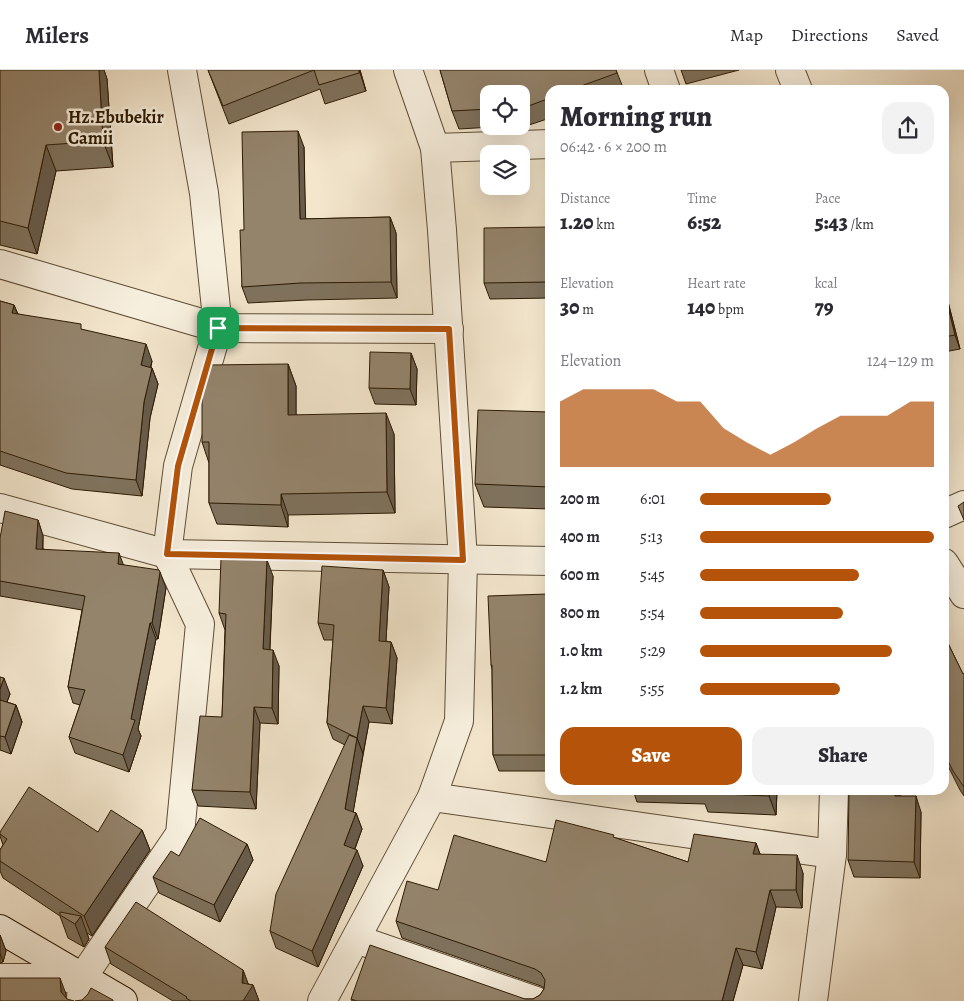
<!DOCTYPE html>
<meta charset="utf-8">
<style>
:root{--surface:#fff;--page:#f2f2f3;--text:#2b2b33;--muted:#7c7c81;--line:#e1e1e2;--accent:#b45309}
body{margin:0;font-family:Alegreya,serif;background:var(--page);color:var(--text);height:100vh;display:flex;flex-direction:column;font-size:19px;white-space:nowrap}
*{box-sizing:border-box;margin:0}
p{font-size:16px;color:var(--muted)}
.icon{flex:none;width:28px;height:28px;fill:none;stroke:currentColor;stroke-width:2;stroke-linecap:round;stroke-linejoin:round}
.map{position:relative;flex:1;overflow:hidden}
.details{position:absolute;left:545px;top:15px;width:404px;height:710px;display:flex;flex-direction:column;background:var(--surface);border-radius:15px;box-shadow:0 5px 20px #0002}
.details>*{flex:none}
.controls{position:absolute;left:480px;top:15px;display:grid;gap:10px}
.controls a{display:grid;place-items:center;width:50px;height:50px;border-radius:10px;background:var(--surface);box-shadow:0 5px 20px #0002;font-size:25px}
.pin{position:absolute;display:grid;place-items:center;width:42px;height:42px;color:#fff;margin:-21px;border-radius:10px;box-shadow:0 2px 8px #0006}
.round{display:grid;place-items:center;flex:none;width:52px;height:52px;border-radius:15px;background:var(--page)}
.headline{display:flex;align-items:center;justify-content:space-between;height:85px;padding:0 15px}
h1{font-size:28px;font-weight:800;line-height:38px}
.figures{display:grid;grid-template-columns:repeat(3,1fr);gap:8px;height:85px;padding:5px 15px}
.figures div{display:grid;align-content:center}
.figures b{font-size:21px;font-weight:800}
.figures small{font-size:14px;font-weight:400}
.figures p{font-size:14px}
.chart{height:140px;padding:10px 15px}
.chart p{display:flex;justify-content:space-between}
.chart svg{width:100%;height:90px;margin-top:5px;fill:var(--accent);opacity:.7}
.button{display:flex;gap:10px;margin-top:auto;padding:10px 15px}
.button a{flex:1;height:58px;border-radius:15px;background:var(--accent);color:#fff;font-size:20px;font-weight:800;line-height:58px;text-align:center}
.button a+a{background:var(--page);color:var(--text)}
ul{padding:0 15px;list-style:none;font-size:16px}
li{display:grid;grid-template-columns:80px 60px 1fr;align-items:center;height:38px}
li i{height:12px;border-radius:6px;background:var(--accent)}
header{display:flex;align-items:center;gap:30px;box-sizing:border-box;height:70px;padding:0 25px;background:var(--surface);border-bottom:1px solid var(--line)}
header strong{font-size:24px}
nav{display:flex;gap:28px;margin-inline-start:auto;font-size:18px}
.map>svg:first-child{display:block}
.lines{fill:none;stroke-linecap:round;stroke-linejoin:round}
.street-casing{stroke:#5e4d36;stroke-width:30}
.secondary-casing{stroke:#2d1a03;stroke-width:30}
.street{stroke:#f7efde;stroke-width:28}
.secondary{stroke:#f7efde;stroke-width:28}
.wall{fill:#7f725d;stroke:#2d1a03}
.shaded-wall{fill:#685c4c;stroke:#2d1a03}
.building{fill:#94846c;stroke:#2d1a03}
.route-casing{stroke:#fff;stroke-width:10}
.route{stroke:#b45309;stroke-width:6}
.poi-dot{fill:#8f2418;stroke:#f7efde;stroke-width:2}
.labels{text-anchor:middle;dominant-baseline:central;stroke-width:5;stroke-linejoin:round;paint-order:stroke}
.poi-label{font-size:18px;font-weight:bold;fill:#2d1a03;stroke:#f7efde;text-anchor:start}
</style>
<header>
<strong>Milers</strong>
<nav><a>Map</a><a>Directions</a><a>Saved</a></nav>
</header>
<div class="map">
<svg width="964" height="931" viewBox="0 0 964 931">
<rect width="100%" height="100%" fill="#f3e6cd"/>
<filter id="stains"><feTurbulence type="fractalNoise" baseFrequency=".004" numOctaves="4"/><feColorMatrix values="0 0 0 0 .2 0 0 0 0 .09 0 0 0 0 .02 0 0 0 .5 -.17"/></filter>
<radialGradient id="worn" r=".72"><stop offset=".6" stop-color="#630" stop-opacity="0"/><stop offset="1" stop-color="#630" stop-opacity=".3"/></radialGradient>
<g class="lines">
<defs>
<g id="street">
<polyline points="659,0 666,20"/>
<polyline points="790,0 798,20"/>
<polyline points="435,78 550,74"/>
<polyline points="0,194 218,258 449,259"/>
<polyline points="0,438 167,484 550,491"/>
<polyline points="944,444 964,435"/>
<polyline points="944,493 964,524"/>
<polyline points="432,727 832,784"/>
<polyline points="356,869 536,931"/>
<polyline points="0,908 82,908"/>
<polyline points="81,931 82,908 180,764 200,554 167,484 178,396 218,258 204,123 182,0"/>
<polyline points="322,931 432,727 459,651 463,490 442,160 435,78 408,0"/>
<polyline points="813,931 832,784 834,720"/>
</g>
<polyline id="secondary" points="0,859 123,931"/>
</defs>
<!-- street casing -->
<use href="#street" class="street-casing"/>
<!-- secondary casing -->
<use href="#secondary" class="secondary-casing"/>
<!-- street -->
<use href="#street" class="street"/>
<!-- secondary -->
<use href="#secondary" class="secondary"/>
</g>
<!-- wall -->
<g class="wall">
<polygon points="0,0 104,0 107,9 113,97 56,101 37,184 0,175"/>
<polygon points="208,0 360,0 366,21 325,34 320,19 229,54"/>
<polygon points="440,0 616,0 624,20 550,20 550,48 529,55 521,56 521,24 489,24 489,56 509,56 459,59 452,41"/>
<polygon points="681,0 739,0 686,14"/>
<polygon points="304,77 305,149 390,147 396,163 397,228 307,230 248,233 242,217 244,160"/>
<polygon points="550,157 550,228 490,229 484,213"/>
<polygon points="944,216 960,279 944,282"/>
<polygon points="0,231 14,235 18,244 83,260 152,291 151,297 152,298 158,314 150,348 142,426 72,419 0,395"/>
<polygon points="411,283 417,299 416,335 375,334 369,318"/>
<polygon points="288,294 296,316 296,345 394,364 395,443 288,445 288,457 217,454 209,433 209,393 202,372"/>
<polygon points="550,342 550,439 484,437 475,414"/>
<polygon points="38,450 43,466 43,479 124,495 166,518 158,569 156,569 138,659 141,666 129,702 75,683 69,667 80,635 73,633 68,617 82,540 0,526 0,468"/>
<polygon points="383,500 389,517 386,571 391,572 397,588 392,654 369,652 353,742 356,743 362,759 355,779 363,796 318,897 276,878 270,861 345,675 333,669 327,653 333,570 324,570 318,553"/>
<polygon points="273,506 270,579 279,596 278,654 260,653 256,739 198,736 192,720 222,647 225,560 219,543"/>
<polygon points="548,524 550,530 550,701 499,701 493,685 492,599 491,595"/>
<polygon points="944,565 963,604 964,603 964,726 960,720 944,688"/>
<polygon points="0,607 10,624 7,632 16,635 22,652 11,684 0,680"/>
<polygon points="633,720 777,720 776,745 708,742 705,734 637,732"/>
<polygon points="900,720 900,726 921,742 920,808 854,807 848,790"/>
<polygon points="142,760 150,780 92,866 87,863 89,869 84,877 68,868 60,846 3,808 0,801 0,780 3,775 0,766 0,762 98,762"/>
<polygon points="615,768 688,792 756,773 760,784 803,803 802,838 776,837 762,899 743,895 733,931 352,931 351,929 533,929 540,925 544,919 544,918 541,916 402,868 396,851 438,820 546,792"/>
<polygon points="247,774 253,790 220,852 159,823 153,807 179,786"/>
<polygon points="0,865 6,881 3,892 0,893"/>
<polygon points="105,877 243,900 248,914 253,915 259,931 173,931 111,894"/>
</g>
<!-- shaded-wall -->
<g class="shaded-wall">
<polygon points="99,0 104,0 107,9 113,97 103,71"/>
<polygon points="359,0 360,0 366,21"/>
<polygon points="298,61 304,77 306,165 300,149"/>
<polygon points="46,75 56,101 37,184 28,158"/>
<polygon points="390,147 396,163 397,228 391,212"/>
<polygon points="944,216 960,279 955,265 944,221"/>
<polygon points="14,235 20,251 12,243"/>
<polygon points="146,274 152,291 147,311 141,295"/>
<polygon points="411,283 417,299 416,335 410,319"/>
<polygon points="288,294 296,316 296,366 288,345"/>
<polygon points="152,298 158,314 150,348 142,426 136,410 144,332"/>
<polygon points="386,343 394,364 395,443 387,422"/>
<polygon points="281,424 288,445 288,457 281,435"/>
<polygon points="38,450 43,466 42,495 36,479"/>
<polygon points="119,483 125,499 118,494"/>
<polygon points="267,490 273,506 269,595 263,579"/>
<polygon points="383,500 389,517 385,587 379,571"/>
<polygon points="160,502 166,518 158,569 152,553"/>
<polygon points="548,524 550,530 550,588"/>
<polygon points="150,553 156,569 138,659 141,666 129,702 123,685 131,649"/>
<polygon points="391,572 397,588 392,654 386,638"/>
<polygon points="273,580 279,596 278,654 272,638"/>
<polygon points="4,608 10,624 2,645 0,638 0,619"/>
<polygon points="16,635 22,652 11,684 5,667"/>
<polygon points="363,636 369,652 363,684 357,668"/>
<polygon points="254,637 260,653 256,739 250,722"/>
<polygon points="357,668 363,684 351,755 345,739"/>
<polygon points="770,720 777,720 776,745 769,726"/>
<polygon points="895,720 900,720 901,742 895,726"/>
<polygon points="916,726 921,742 920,808 914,792"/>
<polygon points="356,743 362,759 350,791 344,775"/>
<polygon points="142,760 150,780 92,866 84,846"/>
<polygon points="756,773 762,790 753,784"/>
<polygon points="247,774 253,790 220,852 214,835"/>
<polygon points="357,780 363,796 318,897 312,881"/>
<polygon points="797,785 803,803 802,838 796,820"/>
<polygon points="770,820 776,837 762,899 756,882"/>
<polygon points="81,846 89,869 84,877 75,854"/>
<polygon points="0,865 6,881 3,892 0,883"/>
<polygon points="736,878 743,895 733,931 722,931"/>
<polygon points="243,900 249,916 253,915 259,931 243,931"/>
<polygon points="60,908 66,924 66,931 61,922"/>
</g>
<!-- building -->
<g class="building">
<polygon points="0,0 99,0 103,71 46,75 28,158 0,151"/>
<polygon points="208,0 359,0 359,3 319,15 314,0 223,36"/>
<polygon points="440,0 616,0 617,3 570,20 550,20 550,28 523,38 521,38 521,24 489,24 489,39 452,41"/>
<polygon points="298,61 300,149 390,147 391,212 301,213 242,217 240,160 244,160 242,62"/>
<polygon points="550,157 550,212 484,213 484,158"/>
<polygon points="944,221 955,265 944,267"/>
<polygon points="0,231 14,235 12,243 81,254 81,259 146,274 141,295 152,298 144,332 136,410 66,403 0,381"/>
<polygon points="370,282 411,283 410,319 369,318"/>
<polygon points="288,294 288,345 386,343 387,422 281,424 281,435 209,433 209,372 202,372 202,321 210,295"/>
<polygon points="478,340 550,342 550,417 475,414"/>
<polygon points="964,432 964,450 958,436"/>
<polygon points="5,441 38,450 36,479 119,483 118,494 159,500 160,502 152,553 150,553 131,649 135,650 123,685 69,667 85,620 68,617 85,526 0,511 0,468"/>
<polygon points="221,488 267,490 263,579 273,580 272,638 254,637 250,722 192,720 200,646 222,647 226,544 219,543"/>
<polygon points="322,496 383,500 379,571 391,572 386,638 363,636 357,668 327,653 334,555 318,553"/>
<polygon points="548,524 550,588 550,685 493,685 492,595 491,595 488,526"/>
<polygon points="944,565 963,604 964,603 964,717 953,701 944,683"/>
<polygon points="0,607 4,608 0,619"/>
<polygon points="0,630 16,635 5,667 0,666"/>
<polygon points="349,665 357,668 345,739 356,743 344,775 357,780 312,881 270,861 276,824"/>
<polygon points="29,717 98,762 111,740 142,760 84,846 0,791 0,780 7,769 0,764 0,762"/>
<polygon points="702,720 770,720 769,726 701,723"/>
<polygon points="849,720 895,720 895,726 916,726 914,792 848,790"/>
<polygon points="200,748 247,774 214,835 153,807 171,781 179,786"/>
<polygon points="556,750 614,765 613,767 688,792 694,764 756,773 753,784 797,785 796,820 770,820 756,882 736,878 722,931 357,931 351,929 370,875 525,929 533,929 540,925 544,919 545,910 541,903 535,899 396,851 407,811 438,820 454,765 546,792"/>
<polygon points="136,832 243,900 242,913 253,915 243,931 191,931 186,928 187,927 105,877"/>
<polygon points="60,842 81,846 75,854 60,845"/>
<polygon points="0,908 60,908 61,922 67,929 74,931 0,931"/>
<polygon points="91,918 113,930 113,931 75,931 82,930 88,924"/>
</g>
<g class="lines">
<defs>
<polygon id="route" points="218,258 449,259 463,490 167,484 178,396"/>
</defs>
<!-- route casing -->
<use href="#route" class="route-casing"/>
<!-- route -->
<use href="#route" class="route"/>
</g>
<!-- markers -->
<circle class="poi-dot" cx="58" cy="57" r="5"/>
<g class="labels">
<!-- poi labels -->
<g class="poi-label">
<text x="68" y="47">Hz.Ebubekir<tspan x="68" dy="21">Camii</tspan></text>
</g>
</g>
<rect width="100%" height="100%" filter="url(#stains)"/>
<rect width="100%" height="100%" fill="url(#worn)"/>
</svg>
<div class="controls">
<a><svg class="icon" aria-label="locate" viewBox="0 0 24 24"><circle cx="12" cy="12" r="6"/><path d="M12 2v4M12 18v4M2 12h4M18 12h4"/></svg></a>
<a><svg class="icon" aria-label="layers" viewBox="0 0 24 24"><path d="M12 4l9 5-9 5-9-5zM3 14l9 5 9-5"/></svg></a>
</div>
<div class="pin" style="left:218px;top:258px;background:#1e9e55"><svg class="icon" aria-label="arrive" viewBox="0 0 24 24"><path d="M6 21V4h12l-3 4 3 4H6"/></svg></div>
<section class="details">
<div class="headline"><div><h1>Morning run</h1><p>06:42 · 6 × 200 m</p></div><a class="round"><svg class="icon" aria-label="share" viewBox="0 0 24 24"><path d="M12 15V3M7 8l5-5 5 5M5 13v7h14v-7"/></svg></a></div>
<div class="figures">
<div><p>Distance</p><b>1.20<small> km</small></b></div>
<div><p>Time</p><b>6:52</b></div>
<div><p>Pace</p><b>5:43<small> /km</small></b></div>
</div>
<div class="figures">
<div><p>Elevation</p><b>30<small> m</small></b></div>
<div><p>Heart rate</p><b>140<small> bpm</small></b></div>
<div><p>kcal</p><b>79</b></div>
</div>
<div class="chart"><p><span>Elevation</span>124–129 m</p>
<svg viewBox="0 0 160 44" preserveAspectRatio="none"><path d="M0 44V12L10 6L20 6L30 6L40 6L50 12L60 12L70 25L80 32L90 38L100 32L110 25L120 19L130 19L140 19L150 12L160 12V44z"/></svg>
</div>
<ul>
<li><b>200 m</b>6:01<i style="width:56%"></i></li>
<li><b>400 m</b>5:13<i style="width:100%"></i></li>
<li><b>600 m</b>5:45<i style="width:68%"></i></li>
<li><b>800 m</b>5:54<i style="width:61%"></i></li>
<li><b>1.0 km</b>5:29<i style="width:82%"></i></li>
<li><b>1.2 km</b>5:55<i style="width:60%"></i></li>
</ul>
<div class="button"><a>Save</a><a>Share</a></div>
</section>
</div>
